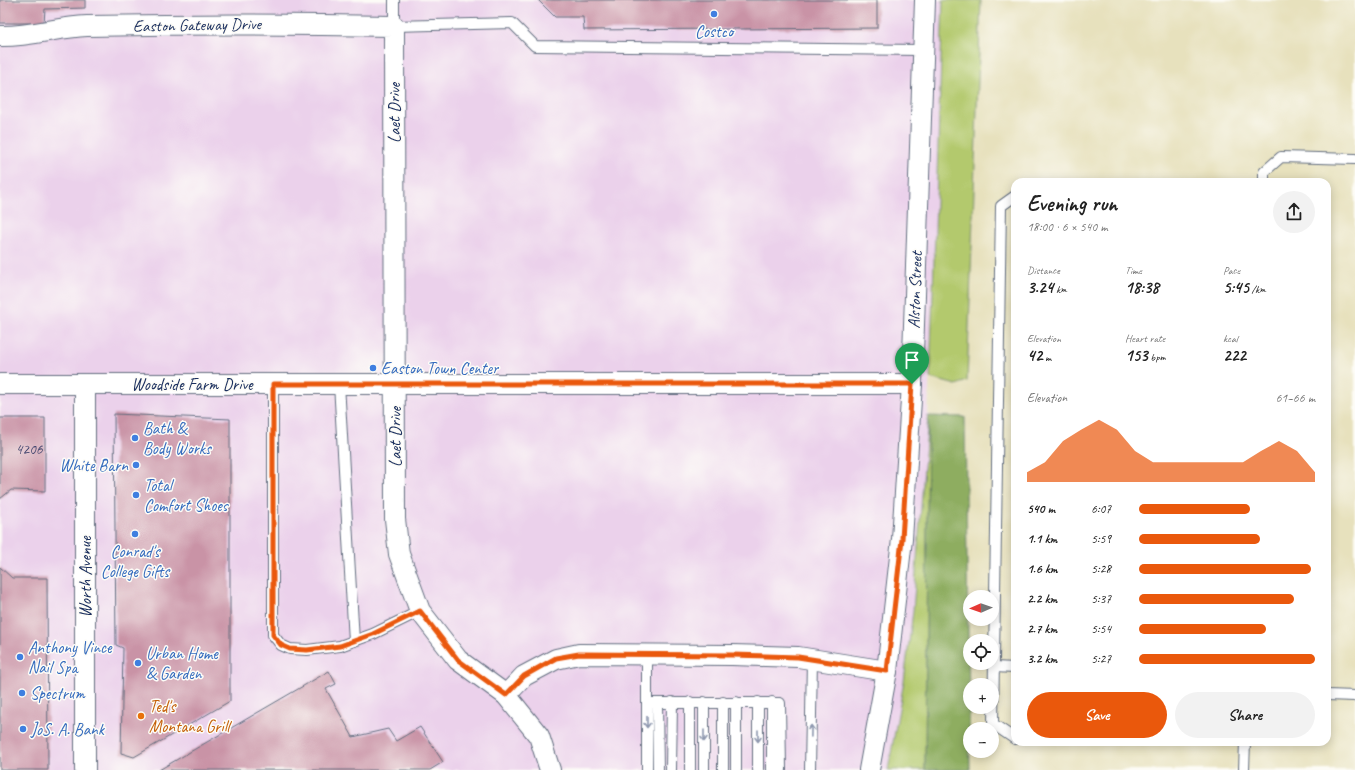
<!DOCTYPE html>
<meta charset="utf-8">
<style>
:root{--surface:#fff;--page:#f2f2f2;--text:#222;--muted:#767676;--accent:#ea580c}
body{margin:0;font-family:Caveat,sans-serif;background:var(--page);color:var(--text);height:100vh;display:flex;flex-direction:column;font-size:15px;white-space:nowrap}
*{box-sizing:border-box;margin:0}
p{font-size:13px;color:var(--muted)}
.icon{flex:none;width:22px;height:22px;fill:none;stroke:currentColor;stroke-width:2;stroke-linecap:round;stroke-linejoin:round}
.map{position:relative;flex:1;overflow:hidden}
.details{position:absolute;left:1011px;top:178px;width:320px;height:568px;display:flex;flex-direction:column;background:var(--surface);border-radius:12px;box-shadow:0 2px 10px #0003}
.details>*{flex:none}
.needle{width:26px;rotate:268deg}
.tools{position:absolute;left:963px;top:590px;display:grid;gap:8px}
.tools a{display:grid;place-items:center;width:36px;height:36px;border-radius:50%;background:var(--surface);box-shadow:0 2px 10px #0003;font-size:20px}
.pin{position:absolute;display:grid;place-items:center;width:34px;height:34px;color:#fff;margin:-41px -17px;border-radius:50% 50% 50% 0;rotate:-45deg;box-shadow:0 0 4px #0007}
.pin .icon{rotate:45deg}
.round{display:grid;place-items:center;flex:none;width:42px;height:42px;border-radius:21px;background:var(--page)}
.headline{display:flex;align-items:center;justify-content:space-between;height:68px;padding:0 16px}
h1{font-size:22px;font-weight:700;line-height:30px}
.metrics{display:grid;grid-template-columns:repeat(3,1fr);gap:6px;height:68px;padding:4px 16px}
.metrics div{display:grid;align-content:center}
.metrics b{font-size:17px;font-weight:700}
.metrics small{font-size:11px;font-weight:400}
.metrics p{font-size:11px}
.chart{height:112px;padding:8px 16px}
.chart p{display:flex;justify-content:space-between}
.chart svg{width:100%;height:72px;margin-top:4px;fill:var(--accent);opacity:.7}
.button{display:flex;gap:8px;margin-top:auto;padding:8px 16px}
.button a{flex:1;height:46px;border-radius:24px;background:var(--accent);color:#fff;font-size:16px;font-weight:700;line-height:46px;text-align:center}
.button a+a{background:var(--page);color:var(--text)}
ul{padding:0 16px;list-style:none;font-size:13px}
li{display:grid;grid-template-columns:64px 48px 1fr;align-items:center;height:30px}
li i{height:10px;border-radius:5px;background:var(--accent)}
.map>svg:first-child{display:block}
.built{fill:#ebd1eb}
.green{fill:#b3c96d;stroke:#677c66}
.forest{fill:#8ead60;stroke:#546e5f}
.building{fill:#c993a6}
.lines{fill:none;stroke-linecap:round;stroke-linejoin:round}
.lane-casing{stroke:#626d7f;stroke-width:12}
.street-casing{stroke:#626d7f;stroke-width:22}
.lane{stroke:#fff;stroke-width:10}
.street{stroke:#fff;stroke-width:20}
.oneway{stroke:#8d97ae}
.route-casing{stroke:#fff;stroke-width:8}
.route{stroke:#ea580c;stroke-width:5}
.shop-dot{fill:#3f7fe0;stroke:#fdfcf7;stroke-width:1.5}
.food-dot{fill:#e8710a;stroke:#fdfcf7;stroke-width:1.5}
.labels{text-anchor:middle;dominant-baseline:central;stroke-width:3;stroke-linejoin:round;paint-order:stroke}
.number-label{font-size:15px;fill:#464870}
.street-label{font-size:17px;fill:#1b2f5e;stroke:#fdfcf7}
.shop-label{font-size:17px;fill:#366cbe;stroke:#fdfcf7;text-anchor:start}
.food-label{font-size:17px;fill:#c56008;stroke:#fdfcf7;text-anchor:start}
</style>
<div class="map">
<svg width="1355" height="770" viewBox="0 0 1355 770">
<rect width="100%" height="100%" fill="#fdfcf7"/>
<filter id="ink" filterUnits="userSpaceOnUse"><feTurbulence type="fractalNoise" baseFrequency=".025" numOctaves="2"/><feDisplacementMap in="SourceGraphic" scale="8" xChannelSelector="R" yChannelSelector="G"/><feConvolveMatrix kernelMatrix="1 2 1 2 8 2 1 2 1" color-interpolation-filters="sRGB"/></filter>
<filter id="wash" filterUnits="userSpaceOnUse"><feTurbulence type="fractalNoise" baseFrequency=".012" numOctaves="4" result="noise"/><feDisplacementMap in="SourceGraphic" scale="16" xChannelSelector="R" yChannelSelector="G"/><feGaussianBlur stdDeviation="0.9" result="paint"/><feColorMatrix in="noise" values="0 0 0 0 0 0 0 0 0 0 0 0 0 0 0 0 0 1.4 0 .05"/><feComposite in="paint" operator="in"/></filter>
<g filter="url(#wash)">
<rect width="100%" height="100%" fill="#e7e1bd"/>
<!-- built -->
<polygon class="built" points="0,0 943,0 928,416 913,611 904,681 888,770 0,770"/>
<!-- green -->
<g class="green">
<polygon points="943,0 981,0 967,381 956,385 930,378"/>
<polygon points="928,416 925,770 888,770 904,681 913,611"/>
</g>
<!-- forest -->
<polygon class="forest" points="928,416 965,417 970,770 925,770"/>
<g id="blocks">
<!-- building -->
<g class="building">
<polygon points="0,0 85,0 85,8 45,9 44,23 0,23"/>
<polygon points="538,0 877,0 877,28 584,30 583,17 555,17"/>
<polygon points="114,414 230,419 230,701 134,757 121,753 123,648 116,645"/>
<polygon points="0,418 45,418 45,491 11,490 0,499"/>
<polygon points="0,567 12,578 47,578 48,770 0,770"/>
<polygon points="329,671 336,684 326,689 353,737 388,729 396,741 420,727 443,762 430,770 159,770"/>
</g>
</g>
</g>
<g filter="url(#ink)">
<use href="#blocks" fill-opacity="0" stroke="#626d7f" stroke-width="1"/>
<g class="lines">
<defs>
<g id="lane">
<polyline points="394,0 394,26 512,23 535,46 923,50"/>
<polyline points="1264,182 1264,172 1281,157 1355,159"/>
<polyline points="1015,196 1001,206 993,724 1015,739"/>
<polyline points="273,384 273,635 281,645 290,649 307,650 340,646 373,634 420,611"/>
<polyline points="339,384 354,641"/>
<polyline points="647,655 647,770"/>
<polyline points="994,667 1015,668"/>
<polyline points="1327,695 1355,696"/>
<polyline points="736,702 736,770"/>
<polyline points="647,703 780,703 781,770"/>
<polyline points="657,703 658,770"/>
<polyline points="671,770 672,702"/>
<polyline points="690,770 690,702"/>
<polyline points="704,770 704,702"/>
<polyline points="723,770 723,702"/>
<polyline points="758,770 758,702"/>
<polyline points="772,770 772,702"/>
<polyline points="810,770 812,659"/>
<polyline points="1244,770 1245,742"/>
</g>
<g id="street">
<path d="M0 36C30 37 58 27 87 26 190 24 292 24 394 26L395 519 399 554 420 611 458 660 506 695 539 736 550 770"/>
<polyline points="0,384 912,384"/>
<polyline points="85,384 85,770"/>
<polyline points="506,695 524,676 556,659 579,654 732,655 798,657 887,671"/>
<polyline points="869,770 887,671 902,539 912,384 925,0"/>
</g>
</defs>
<!-- lane casing -->
<use href="#lane" class="lane-casing"/>
<!-- street casing -->
<use href="#street" class="street-casing"/>
<!-- lane -->
<use href="#lane" class="lane"/>
<!-- street -->
<use href="#street" class="street"/>
</g>
<!-- one-way arrows -->
<defs><path id="oneway-shaft" d="M-6 0H5M1.5-3L5.5 0L1.5 3" fill="none" stroke-width="1.6" stroke-linecap="round" stroke-linejoin="round"/></defs>
<g class="oneway">
<use href="#oneway-shaft" transform="translate(647 722) rotate(90)"/>
<use href="#oneway-shaft" transform="translate(811 731) rotate(-89)"/>
<use href="#oneway-shaft" transform="translate(704 736) rotate(90)"/>
<use href="#oneway-shaft" transform="translate(758 736) rotate(90)"/>
</g>
</g>
<g class="lines" filter="url(#ink)">
<defs>
<polygon id="route" points="273,384 912,384 902,539 887,671 798,657 732,655 579,654 556,658 524,676 506,695 458,660 420,611 373,634 340,646 307,650 290,649 281,645 273,635"/>
</defs>
<!-- route casing -->
<use href="#route" class="route-casing"/>
<!-- route -->
<use href="#route" class="route"/>
</g>
<!-- markers -->
<g class="shop-dot">
<circle cx="714" cy="14" r="4"/>
<circle cx="373" cy="368" r="4"/>
<circle cx="135" cy="438" r="4"/>
<circle cx="136" cy="465" r="4"/>
<circle cx="136" cy="495" r="4"/>
<circle cx="135" cy="534" r="4"/>
<circle cx="20" cy="657" r="4"/>
<circle cx="138" cy="663" r="4"/>
<circle cx="22" cy="693" r="4"/>
<circle cx="23" cy="729" r="4"/>
</g>
<circle class="food-dot" cx="141" cy="716" r="4"/>
<g class="labels">
<!-- number labels -->
<g class="number-label">
<text x="29" y="449">4206</text>
</g>
<!-- street labels -->
<g class="street-label">
<text transform="translate(197 25) rotate(-1)">Easton Gateway Drive</text>
<text transform="translate(394 113) rotate(-90)">Laet Drive</text>
<text transform="translate(915 290) rotate(-88)">Alston Street</text>
<text x="192" y="384">Woodside Farm Drive</text>
<text transform="translate(395 437) rotate(-90)">Laet Drive</text>
<text transform="translate(85 577) rotate(-90)">Worth Avenue</text>
</g>
<!-- shop labels -->
<g class="shop-label">
<text x="714" y="31" text-anchor="middle">Costco</text>
<text x="381" y="368">Easton Town Center</text>
<text x="143" y="428">Bath &amp;<tspan x="143" dy="20">Body Works</tspan></text>
<text x="128" y="465" text-anchor="end">White Barn</text>
<text x="144" y="485">Total<tspan x="144" dy="20">Comfort Shoes</tspan></text>
<text x="135" y="551" text-anchor="middle">Conrad's<tspan x="135" dy="20">College Gifts</tspan></text>
<text x="28" y="647">Anthony Vince<tspan x="28" dy="20">Nail Spa</tspan></text>
<text x="146" y="653">Urban Home<tspan x="146" dy="20">&amp; Garden</tspan></text>
<text x="30" y="693">Spectrum</text>
<text x="31" y="729">JoS. A. Bank</text>
</g>
<!-- food labels -->
<g class="food-label">
<text x="149" y="706">Ted's<tspan x="149" dy="20">Montana Grill</tspan></text>
</g>
</g>
</svg>
<div class="tools">
<a><svg class="needle" viewBox="-14 -14 28 28"><path d="M0-13l5 13h-10z" fill="#e53935"/><path d="M0 13l5-13h-10z" fill="#767676"/></svg></a>
<a><svg class="icon" aria-label="locate" viewBox="0 0 24 24"><circle cx="12" cy="12" r="6"/><path d="M12 2v4M12 18v4M2 12h4M18 12h4"/></svg></a>
<a>+</a>
<a>−</a>
</div>
<div class="pin" style="left:912px;top:384px;background:#1e9e55"><svg class="icon" aria-label="arrive" viewBox="0 0 24 24"><path d="M6 21V4h12l-3 4 3 4H6"/></svg></div>
<section class="details">
<div class="headline"><div><h1>Evening run</h1><p>18:00 · 6 × 540 m</p></div><a class="round"><svg class="icon" aria-label="share" viewBox="0 0 24 24"><path d="M12 15V3M7 8l5-5 5 5M5 13v7h14v-7"/></svg></a></div>
<div class="metrics">
<div><p>Distance</p><b>3.24<small> km</small></b></div>
<div><p>Time</p><b>18:38</b></div>
<div><p>Pace</p><b>5:45<small> /km</small></b></div>
</div>
<div class="metrics">
<div><p>Elevation</p><b>42<small> m</small></b></div>
<div><p>Heart rate</p><b>153<small> bpm</small></b></div>
<div><p>kcal</p><b>222</b></div>
</div>
<div class="chart"><p><span>Elevation</span>61–66 m</p>
<svg viewBox="0 0 160 44" preserveAspectRatio="none"><path d="M0 44V38L10 32L20 19L30 12L40 6L50 12L60 25L70 32L80 32L90 32L100 32L110 32L120 32L130 25L140 19L150 25L160 38V44z"/></svg>
</div>
<ul>
<li><b>540 m</b>6:07<i style="width:63%"></i></li>
<li><b>1.1 km</b>5:59<i style="width:69%"></i></li>
<li><b>1.6 km</b>5:28<i style="width:98%"></i></li>
<li><b>2.2 km</b>5:37<i style="width:88%"></i></li>
<li><b>2.7 km</b>5:54<i style="width:72%"></i></li>
<li><b>3.2 km</b>5:27<i style="width:100%"></i></li>
</ul>
<div class="button"><a>Save</a><a>Share</a></div>
</section>
</div>
